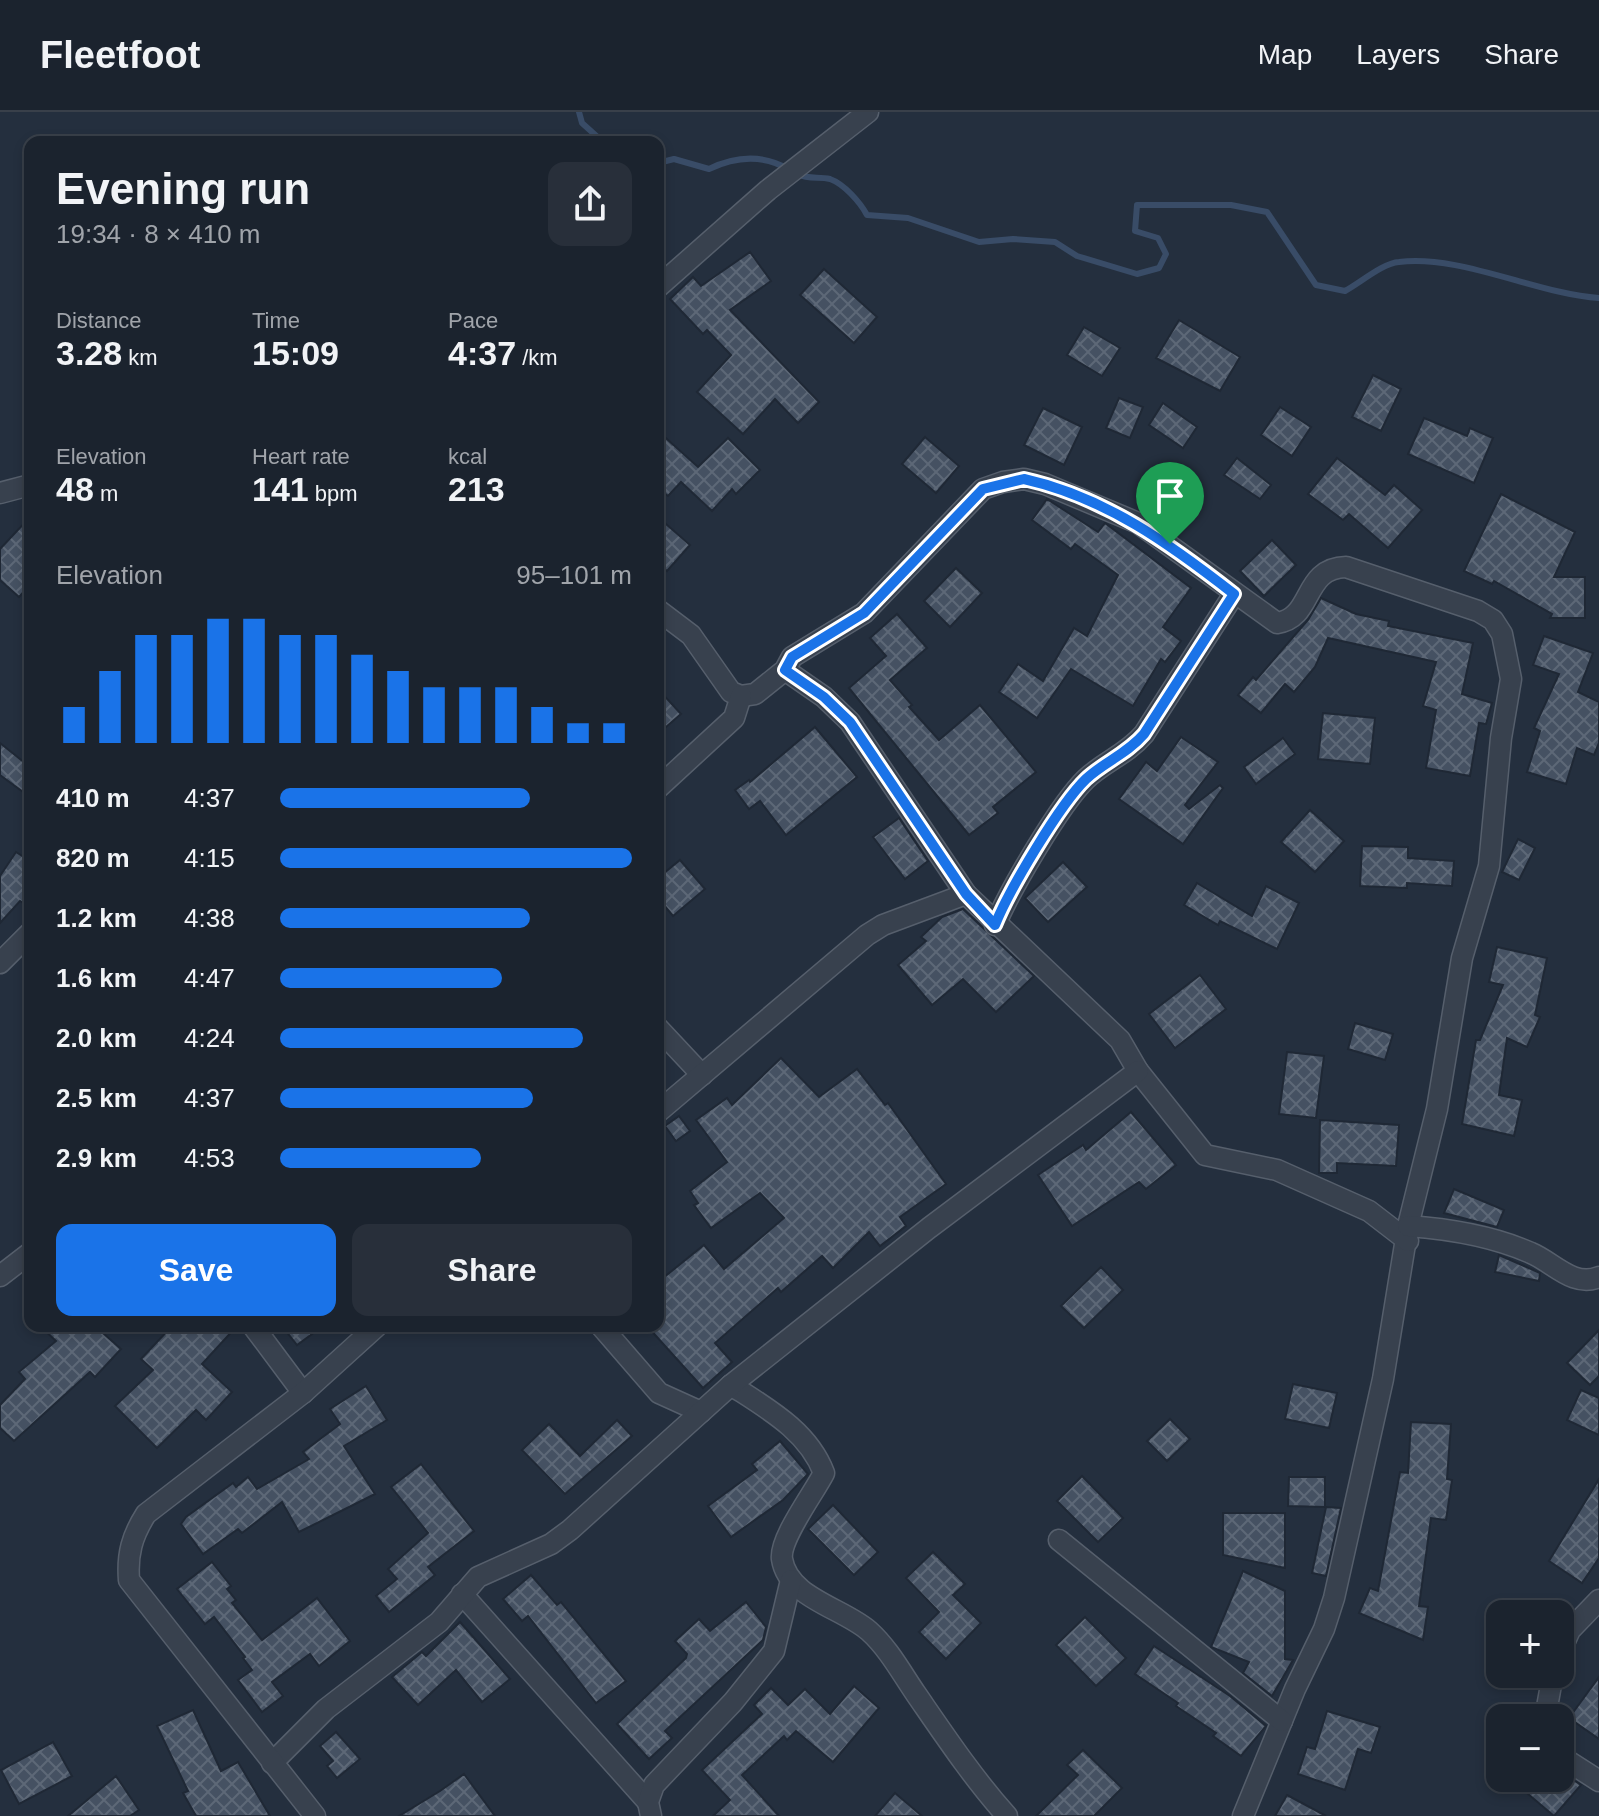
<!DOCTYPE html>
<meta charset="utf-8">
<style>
:root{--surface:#1b232e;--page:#282f3a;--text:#f1f3f6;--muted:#a0a4aa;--line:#39404a;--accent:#1a73e8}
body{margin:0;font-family:Arial,sans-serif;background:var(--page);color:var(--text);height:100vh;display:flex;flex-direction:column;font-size:30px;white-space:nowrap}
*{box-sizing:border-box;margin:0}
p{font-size:26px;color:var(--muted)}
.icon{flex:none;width:44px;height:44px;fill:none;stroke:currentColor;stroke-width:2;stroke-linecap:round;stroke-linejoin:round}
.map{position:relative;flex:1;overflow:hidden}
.sheet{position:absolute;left:24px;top:24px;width:640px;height:1196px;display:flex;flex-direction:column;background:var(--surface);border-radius:16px;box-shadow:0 4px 12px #0003,0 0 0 2px var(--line)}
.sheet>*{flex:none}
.fabs{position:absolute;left:1486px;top:1488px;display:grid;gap:16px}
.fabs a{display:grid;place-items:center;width:88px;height:88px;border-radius:16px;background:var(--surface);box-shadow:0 4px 12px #0003,0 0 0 2px var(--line);font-size:40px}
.pin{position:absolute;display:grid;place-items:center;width:68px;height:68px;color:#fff;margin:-82px -34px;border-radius:50% 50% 50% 0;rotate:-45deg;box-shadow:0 0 8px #0007}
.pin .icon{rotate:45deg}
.round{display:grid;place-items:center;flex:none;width:84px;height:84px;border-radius:16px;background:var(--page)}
.head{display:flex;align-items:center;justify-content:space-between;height:136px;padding:0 32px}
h1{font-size:44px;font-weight:600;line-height:60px}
.stats{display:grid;grid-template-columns:repeat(3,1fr);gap:12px;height:136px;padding:8px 32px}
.stats div{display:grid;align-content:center}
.stats b{font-size:34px;font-weight:600}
.stats small{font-size:22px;font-weight:400}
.stats p{font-size:22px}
.chart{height:224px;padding:16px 32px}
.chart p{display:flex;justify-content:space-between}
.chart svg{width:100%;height:144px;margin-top:8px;stroke:var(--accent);stroke-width:6}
.action{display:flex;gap:16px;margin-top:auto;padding:16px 32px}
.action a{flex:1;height:92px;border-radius:16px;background:var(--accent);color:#fff;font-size:32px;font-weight:600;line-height:92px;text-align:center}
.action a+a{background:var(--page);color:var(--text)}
ul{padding:0 32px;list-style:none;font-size:26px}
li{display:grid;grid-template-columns:128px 96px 1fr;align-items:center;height:60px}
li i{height:20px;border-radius:10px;background:var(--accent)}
header{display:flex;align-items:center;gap:48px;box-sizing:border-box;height:112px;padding:0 40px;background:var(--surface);border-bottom:2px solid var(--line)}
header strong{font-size:38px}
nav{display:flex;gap:44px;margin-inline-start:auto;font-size:28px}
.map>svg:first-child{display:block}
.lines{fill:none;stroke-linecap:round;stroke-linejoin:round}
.stream{stroke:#394c67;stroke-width:6}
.building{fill:url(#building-cross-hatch);stroke:#1f2835;stroke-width:2}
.street-casing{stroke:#565f6c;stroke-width:23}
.street{stroke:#38414e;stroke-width:20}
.route-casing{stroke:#fff;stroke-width:16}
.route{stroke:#1a73e8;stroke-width:10}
</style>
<header>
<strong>Fleetfoot</strong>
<nav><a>Map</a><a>Layers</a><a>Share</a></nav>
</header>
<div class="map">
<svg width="1599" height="1704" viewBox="0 0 1599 1704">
<defs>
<pattern id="building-cross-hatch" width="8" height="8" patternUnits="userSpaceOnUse" patternTransform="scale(2)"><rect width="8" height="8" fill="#455162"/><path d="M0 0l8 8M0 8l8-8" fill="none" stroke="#5d6877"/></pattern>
</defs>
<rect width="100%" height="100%" fill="#242f3e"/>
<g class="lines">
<!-- stream -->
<g class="stream">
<polyline points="579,0 582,11 603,30"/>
<path d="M658 51 674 47 709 57C736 44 762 42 788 57"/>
<path d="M798 62C809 68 819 64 830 67 844 72 860 90 867 103L908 106 979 130 1013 127 1055 130 1077 144 1137 162 1159 156 1166 142 1158 126 1135 119 1137 93H1231L1267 100 1316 173 1345 179C1360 171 1383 151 1399 150 1459 142 1538 182 1599 186"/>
</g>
</g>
<!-- building -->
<g class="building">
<polygon points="750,140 771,169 730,198 819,290 798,311 775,287 743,322 697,280 731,243 707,218 703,222 670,187 693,165 701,174"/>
<polygon points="824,157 877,205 854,231 800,183"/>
<polygon points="1179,208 1240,245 1220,279 1156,246"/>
<polygon points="1084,215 1120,236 1102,264 1067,243"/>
<polygon points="1373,263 1401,277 1381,319 1352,305"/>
<polygon points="1119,286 1143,295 1130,326 1106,316"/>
<polygon points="1163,291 1197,315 1183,336 1149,313"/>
<polygon points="1280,295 1311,315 1292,344 1261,323"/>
<polygon points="1043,296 1082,315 1064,353 1024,333"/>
<polygon points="1424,306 1467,324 1470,316 1493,326 1474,371 1408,342"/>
<polygon points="658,319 698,355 728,326 760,358 736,382 732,377 712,399 681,370 668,384 658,376"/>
<polygon points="925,325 959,354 936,381 902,352"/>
<polygon points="1237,346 1271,373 1260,387 1224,363"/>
<polygon points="1337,346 1385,383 1394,373 1422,398 1388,436 1349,402 1343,408 1308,382"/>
<polygon points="1158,366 1196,374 1188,412 1150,403"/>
<polygon points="1501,382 1575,420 1554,465 1585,465 1585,506 1550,506 1552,502 1494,469 1492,472 1464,459"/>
<polygon points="1047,387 1098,420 1105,411 1191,476 1163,515 1181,529 1165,550 1161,547 1133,594 1071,557 1037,606 999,580 1018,552 1043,569 1074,516 1087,524 1118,463 1075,432 1071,437 1032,408"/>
<polygon points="30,405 30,473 19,485 0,468 0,437"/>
<polygon points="666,412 690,433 667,459 658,451 658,421"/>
<polygon points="1272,428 1296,453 1264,484 1240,459"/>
<polygon points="956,456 982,481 950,515 924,489"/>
<polygon points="1321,486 1356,502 1389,509 1388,514 1473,531 1462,582 1492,591 1486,612 1479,611 1470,664 1426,656 1436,598 1423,594 1436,550 1328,526 1315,555 1294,580 1285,572 1261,601 1238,583 1253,565 1256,568 1308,508"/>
<polygon points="897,502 927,536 890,568 912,593 909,595 939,628 980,593 1036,660 993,695 998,701 969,723 849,576 886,544 870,526"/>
<polygon points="1544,524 1593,541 1578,580 1599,590 1599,631 1594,643 1577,636 1566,672 1527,660 1540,619 1534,616 1559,562 1533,553"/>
<polygon points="658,577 681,602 658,622"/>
<polygon points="1323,601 1375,606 1370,652 1318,647"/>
<polygon points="815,615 857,665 786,723 760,689 749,697 735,678 749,668 750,670"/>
<polygon points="1181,625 1218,650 1185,693 1189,697 1220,673 1223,676 1183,732 1119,687 1146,650 1157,659"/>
<polygon points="1283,626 1295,642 1256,672 1244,655"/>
<polygon points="0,631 30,655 30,685 0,663"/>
<polygon points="1310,698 1344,729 1315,760 1281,730"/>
<polygon points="899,706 928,749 905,767 873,725"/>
<polygon points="1518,727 1535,736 1519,768 1502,760"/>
<polygon points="1362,734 1408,735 1408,746 1454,749 1452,774 1407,771 1407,776 1360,774"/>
<polygon points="16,740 30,749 30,795 20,789 0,811 0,764"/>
<polygon points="680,748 705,777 673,804 658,786 658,766"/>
<polygon points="1063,750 1087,775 1048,810 1025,786"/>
<polygon points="1197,771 1252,804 1266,774 1299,791 1277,837 1220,809 1218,813 1184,793"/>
<polygon points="963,797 1034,864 996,900 963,867 932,893 898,853 926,829 921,825 942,805"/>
<polygon points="1497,835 1547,846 1535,903 1540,905 1527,935 1507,926 1499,983 1522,988 1514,1024 1462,1012 1476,928 1480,928 1503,873 1489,870"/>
<polygon points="1200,863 1226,897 1175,936 1149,902"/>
<polygon points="1355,911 1393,922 1385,948 1348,937"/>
<polygon points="1287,940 1324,944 1316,1006 1279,1002"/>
<polygon points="781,946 819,985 857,957 885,993 888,991 946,1072 900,1105 906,1114 880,1134 869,1120 833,1156 822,1144 781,1180 778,1176 715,1231 732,1250 703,1276 647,1214 658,1214 658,1170 704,1133 724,1157 784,1106 760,1081 711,1116 694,1093 698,1091 690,1079 727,1050 696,1008 727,986 732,993"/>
<polygon points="1131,1000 1176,1053 1146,1077 1139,1070 1072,1114 1038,1063 1083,1033 1086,1038"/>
<polygon points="679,1004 690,1019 676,1029 665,1014"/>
<polygon points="1320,1008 1399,1013 1396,1054 1337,1051 1337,1061 1319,1061"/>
<polygon points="1454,1077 1504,1098 1497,1115 1444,1101"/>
<polygon points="1499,1143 1540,1161 1539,1169 1495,1160"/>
<polygon points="1101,1155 1123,1178 1084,1216 1061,1194"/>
<polygon points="40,1214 95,1214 121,1237 95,1265 90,1260 14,1329 0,1316 0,1293 25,1267 19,1260 56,1229"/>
<polygon points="172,1214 237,1214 202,1252 232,1280 206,1308 196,1298 157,1336 115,1294 153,1258 141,1247"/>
<polygon points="282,1214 323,1214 297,1233"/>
<polygon points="1599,1218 1599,1264 1590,1273 1567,1251"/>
<polygon points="1293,1272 1337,1281 1329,1316 1285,1307"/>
<polygon points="366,1274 387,1308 344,1334 375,1382 299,1420 282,1390 242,1421 238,1417 203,1442 181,1412 186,1405 233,1371 236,1375 248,1365 257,1377 309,1347 303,1340 340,1312 330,1297"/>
<polygon points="1581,1278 1599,1286 1599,1323 1567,1308"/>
<polygon points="1170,1307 1190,1327 1167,1349 1147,1329"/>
<polygon points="617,1308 632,1324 565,1382 522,1338 549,1312 580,1344"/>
<polygon points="1411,1310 1451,1312 1447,1367 1452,1368 1446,1408 1431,1406 1419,1494 1428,1495 1423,1528 1359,1501 1370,1476 1378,1479 1400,1360 1408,1361"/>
<polygon points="780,1329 808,1362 783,1388 731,1425 708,1394 757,1358 752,1352"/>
<polygon points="421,1352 474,1419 428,1455 435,1463 389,1500 376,1484 397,1467 388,1457 428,1421 391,1375"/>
<polygon points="1082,1364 1123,1406 1098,1430 1057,1389"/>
<polygon points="1289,1365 1325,1365 1325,1395 1288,1394"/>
<polygon points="1599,1367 1599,1446 1582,1471 1549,1449"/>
<polygon points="833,1393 878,1440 854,1463 808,1417"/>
<polygon points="1326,1395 1341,1396 1326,1464 1312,1461"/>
<polygon points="1223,1401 1285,1401 1285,1456 1223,1443"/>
<polygon points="933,1440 965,1472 953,1483 981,1511 946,1547 919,1520 939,1500 906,1466"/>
<polygon points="212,1450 231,1474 227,1477 236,1488 232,1491 262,1528 317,1486 350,1529 319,1554 310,1542 272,1570 283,1584 262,1600 238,1568 252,1558 243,1546 245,1545 214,1505 205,1512 177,1477"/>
<polygon points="1243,1459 1285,1479 1285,1547 1293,1548 1272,1584 1243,1561 1249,1550 1211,1535"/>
<polygon points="531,1463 557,1493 561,1490 626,1569 596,1591 528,1504 522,1509 503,1487"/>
<polygon points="746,1490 766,1515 763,1528 665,1619 672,1626 649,1647 617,1612 686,1546 687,1542 675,1529 699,1507 710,1519"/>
<polygon points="1085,1505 1126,1546 1096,1574 1056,1533"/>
<polygon points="460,1510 510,1567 482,1590 456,1558 418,1593 392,1565 422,1540 426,1544"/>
<polygon points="1154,1534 1230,1584 1266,1614 1241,1644 1213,1624 1216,1621 1176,1594 1178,1591 1135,1562"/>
<polygon points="1599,1565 1599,1627 1569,1606"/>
<polygon points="854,1574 879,1596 833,1650 796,1619 787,1628 784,1624 742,1663 779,1704 713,1704 730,1688 702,1658 762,1602 754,1593 771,1576 788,1593 805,1577 830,1602"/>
<polygon points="193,1598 221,1659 238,1650 270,1704 196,1704 183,1681 188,1679 157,1614"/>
<polygon points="1327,1599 1380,1615 1371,1641 1358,1637 1345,1678 1298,1662 1307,1635 1315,1637"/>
<polygon points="336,1620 360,1647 337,1666 327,1654 333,1649 320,1634"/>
<polygon points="53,1630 72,1664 19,1692 1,1658"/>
<polygon points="1083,1638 1122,1676 1094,1704 1036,1704 1078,1663 1067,1653"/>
<polygon points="1560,1659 1581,1673 1554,1704 1521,1676 1529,1666 1560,1666"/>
<polygon points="464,1662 495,1704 399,1704 440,1679"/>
<polygon points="116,1664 139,1698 130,1704 68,1704"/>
<polygon points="895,1681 922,1704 875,1704"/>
<polygon points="1287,1683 1326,1704 1275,1704"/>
</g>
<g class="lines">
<defs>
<g id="street">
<polyline points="658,175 768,78 868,0"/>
<polyline points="0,381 30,373"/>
<path d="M658 498 691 523 731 580 741 584 755 582 785 558 792 545 864 501 983 377 1003 370 1024 367 1045 372 1138 411 1277 511C1314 506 1302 456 1346 455L1478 499 1493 508 1502 522 1511 567 1501 626 1489 754 1462 846 1437 997 1408 1114 1383 1267 1334 1486 1324 1517 1295 1577 1243 1704"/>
<polyline points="785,558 824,585 850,610 966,782 1120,928 1138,959 1205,1043 1277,1058 1369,1099 1408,1129"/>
<polyline points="658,676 734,606 741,584"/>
<path d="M995 813C1010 778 1060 692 1086 667 1104 650 1127 642 1144 622L1234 482"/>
<polyline points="0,851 30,821"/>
<polyline points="658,916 702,963"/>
<polyline points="658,1000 867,823 883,813 966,782"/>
<path d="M1408 1114C1450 1117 1493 1124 1531 1141 1553 1150 1573 1176 1599 1165"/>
<polyline points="0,1164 30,1141"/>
<polyline points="253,1214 303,1281"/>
<polyline points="601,1214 659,1281 701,1300"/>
<path d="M731 1273C768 1297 808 1319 824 1361 814 1381 779 1427 782 1447 788 1486 843 1496 869 1519 888 1536 901 1560 916 1582 945 1624 973 1666 1007 1704"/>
<polyline points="1059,1428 1282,1609"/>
<polyline points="462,1482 648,1690"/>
<polyline points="1560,1540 1570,1518 1599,1488"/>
<polyline points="1545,1606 1553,1562"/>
<polyline points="1560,1644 1599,1669"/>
<polyline points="272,1651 326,1597 439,1510 478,1465 551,1432 570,1418 731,1273 929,1116 1138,959"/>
<path d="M315 1704 129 1468C127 1442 132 1424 146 1402L303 1281 377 1214"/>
<polyline points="651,1704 648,1690 654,1673 733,1590 774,1539 791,1468"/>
</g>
</defs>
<!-- street casing -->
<use href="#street" class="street-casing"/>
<!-- street -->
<use href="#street" class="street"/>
</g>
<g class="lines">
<defs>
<path id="route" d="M1024 367C1105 385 1170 432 1234 482L1144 622C1127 642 1104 650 1086 667 1060 692 1009 778 995 813L966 782 850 610 824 585 785 558 792 545 864 501 983 377Z"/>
</defs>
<!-- route casing -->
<use href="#route" class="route-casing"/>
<!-- route -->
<use href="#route" class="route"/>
</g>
</svg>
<div class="fabs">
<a>+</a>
<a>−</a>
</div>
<div class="pin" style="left:1170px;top:432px;background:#1e9e55"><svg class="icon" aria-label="arrive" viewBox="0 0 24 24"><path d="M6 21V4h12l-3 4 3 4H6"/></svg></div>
<section class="sheet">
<div class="head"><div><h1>Evening run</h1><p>19:34 · 8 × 410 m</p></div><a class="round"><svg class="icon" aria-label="share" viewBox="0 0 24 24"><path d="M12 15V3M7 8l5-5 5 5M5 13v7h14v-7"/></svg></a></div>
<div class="stats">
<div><p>Distance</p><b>3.28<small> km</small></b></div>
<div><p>Time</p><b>15:09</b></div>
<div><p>Pace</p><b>4:37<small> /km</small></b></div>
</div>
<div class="stats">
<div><p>Elevation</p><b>48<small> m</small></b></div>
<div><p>Heart rate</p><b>141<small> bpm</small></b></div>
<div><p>kcal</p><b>213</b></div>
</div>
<div class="chart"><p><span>Elevation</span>95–101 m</p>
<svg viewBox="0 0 160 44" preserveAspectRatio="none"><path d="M5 44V33M15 44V22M25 44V11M35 44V11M45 44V6M55 44V6M65 44V11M75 44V11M85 44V17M95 44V22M105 44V27M115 44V27M125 44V27M135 44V33M145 44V38M155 44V38"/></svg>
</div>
<ul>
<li><b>410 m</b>4:37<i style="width:71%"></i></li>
<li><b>820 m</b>4:15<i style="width:100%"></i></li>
<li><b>1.2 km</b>4:38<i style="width:71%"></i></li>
<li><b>1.6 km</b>4:47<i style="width:63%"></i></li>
<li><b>2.0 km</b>4:24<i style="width:86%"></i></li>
<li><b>2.5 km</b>4:37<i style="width:72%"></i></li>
<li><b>2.9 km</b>4:53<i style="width:57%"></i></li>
</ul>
<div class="action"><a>Save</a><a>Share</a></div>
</section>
</div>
